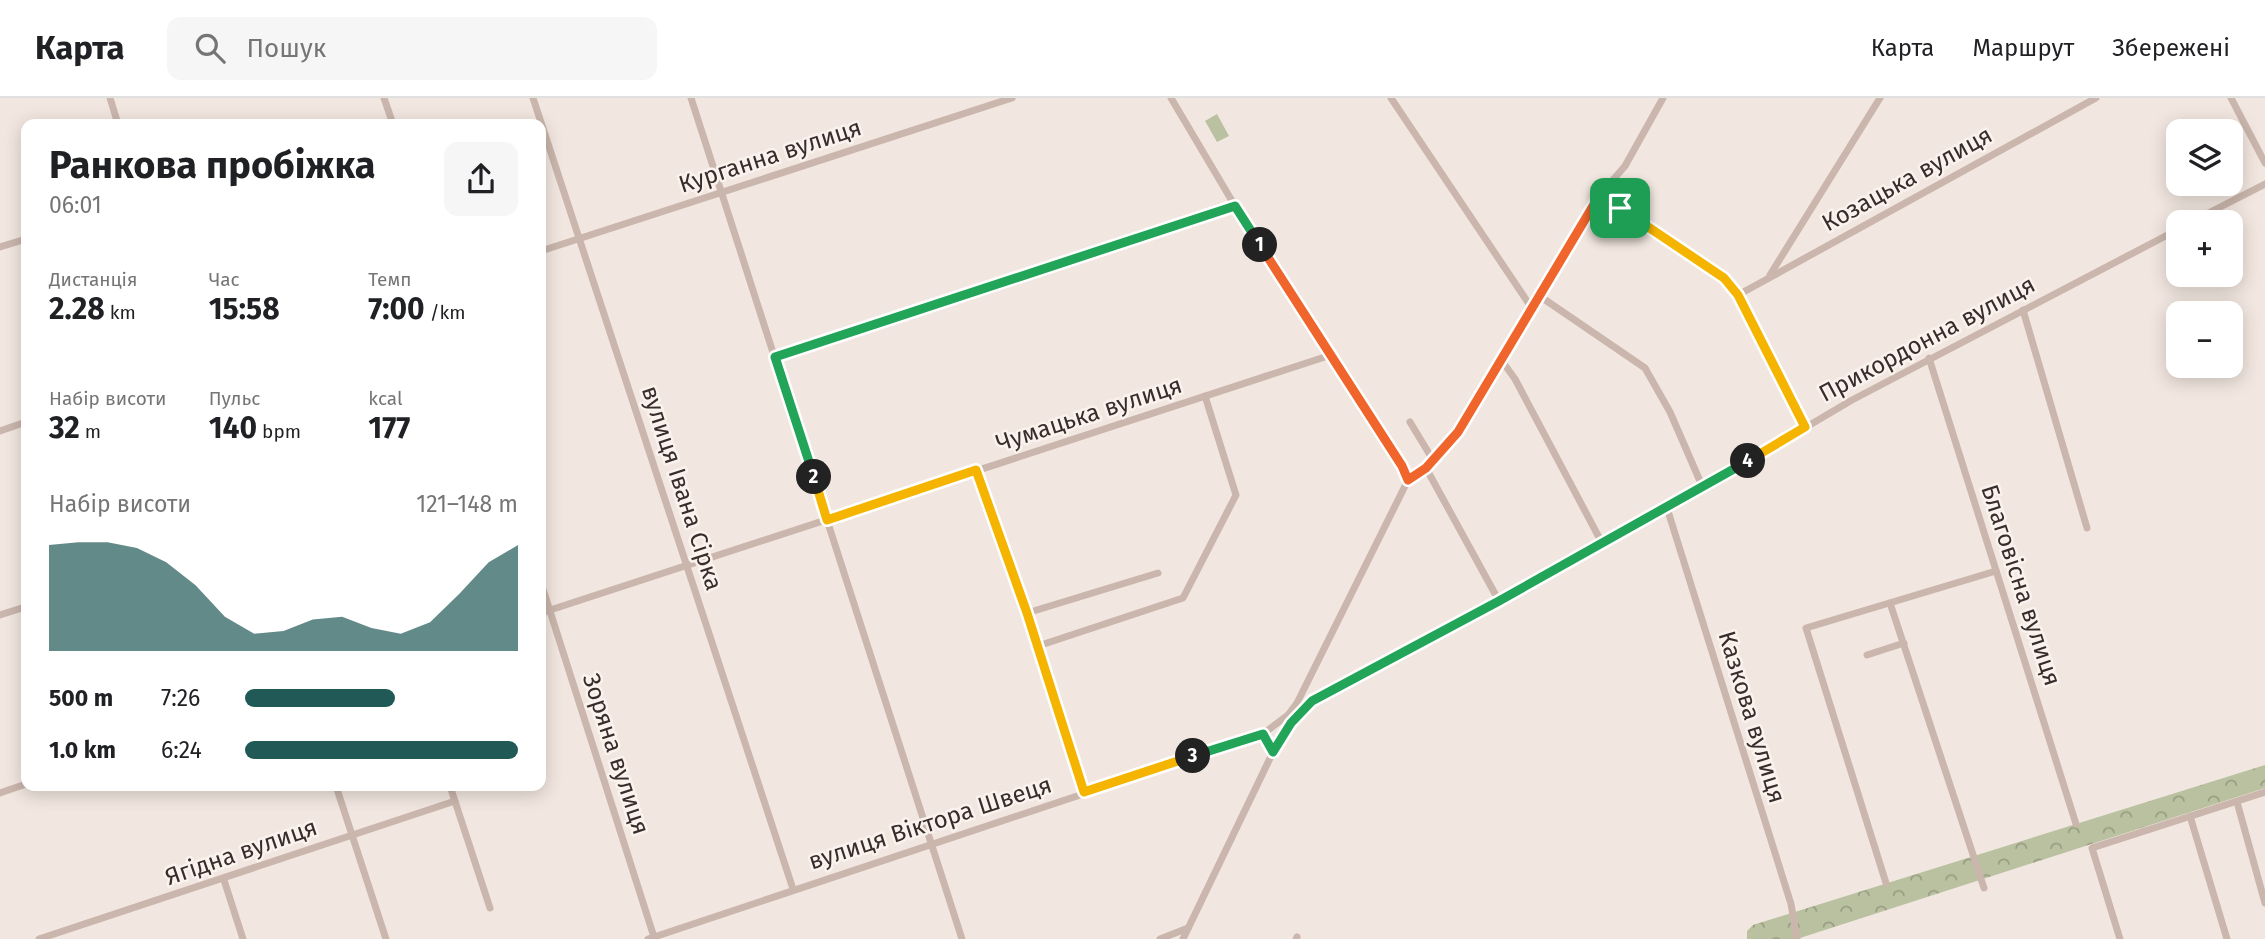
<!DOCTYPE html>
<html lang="uk">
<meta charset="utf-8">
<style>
:root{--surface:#fff;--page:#f6f6f6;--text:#202124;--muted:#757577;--line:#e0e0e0;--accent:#215956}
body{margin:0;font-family:"Fira Sans",sans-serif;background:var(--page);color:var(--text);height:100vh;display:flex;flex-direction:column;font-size:26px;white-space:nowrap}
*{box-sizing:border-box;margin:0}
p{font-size:23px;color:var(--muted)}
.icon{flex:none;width:38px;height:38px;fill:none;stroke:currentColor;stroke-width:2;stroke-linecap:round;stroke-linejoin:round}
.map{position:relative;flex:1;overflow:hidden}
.sheet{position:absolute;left:21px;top:21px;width:525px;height:672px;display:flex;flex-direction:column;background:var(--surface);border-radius:14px;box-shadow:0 4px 18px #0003}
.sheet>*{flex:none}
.tools{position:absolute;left:2166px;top:21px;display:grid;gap:14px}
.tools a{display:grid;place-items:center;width:77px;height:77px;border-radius:14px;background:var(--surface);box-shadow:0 4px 18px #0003;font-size:35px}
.pin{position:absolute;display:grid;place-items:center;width:60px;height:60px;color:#fff;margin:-30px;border-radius:14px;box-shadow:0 4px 10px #0006}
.km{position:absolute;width:35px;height:35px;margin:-18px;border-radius:50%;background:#222;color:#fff;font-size:19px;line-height:35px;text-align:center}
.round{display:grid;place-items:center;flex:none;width:74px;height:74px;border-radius:14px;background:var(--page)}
.summary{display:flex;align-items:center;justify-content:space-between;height:119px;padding:0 28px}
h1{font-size:38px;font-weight:700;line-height:52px}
.metrics{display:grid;grid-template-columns:repeat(3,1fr);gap:10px;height:119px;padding:7px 28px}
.metrics div{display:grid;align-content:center}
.metrics b{font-size:30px;font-weight:700}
.metrics small{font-size:19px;font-weight:400}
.metrics p{font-size:19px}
.chart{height:196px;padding:14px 28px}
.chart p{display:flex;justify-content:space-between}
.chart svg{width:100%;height:126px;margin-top:7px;fill:var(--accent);opacity:.7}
ul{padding:0 28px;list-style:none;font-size:23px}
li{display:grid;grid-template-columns:112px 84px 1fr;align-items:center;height:52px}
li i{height:18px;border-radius:9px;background:var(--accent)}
header{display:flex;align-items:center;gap:42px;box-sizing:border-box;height:98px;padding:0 35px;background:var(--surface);border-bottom:2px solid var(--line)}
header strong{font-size:33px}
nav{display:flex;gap:38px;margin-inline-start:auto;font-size:24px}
.search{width:490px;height:63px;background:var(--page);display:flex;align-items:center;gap:18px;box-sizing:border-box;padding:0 24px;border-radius:14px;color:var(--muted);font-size:26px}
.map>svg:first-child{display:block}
.forest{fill:url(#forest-crowns)}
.park{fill:#bac1a0}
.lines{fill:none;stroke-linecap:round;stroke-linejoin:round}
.street{stroke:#cab6ac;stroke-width:7}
.split-1-casing{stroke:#fff;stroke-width:14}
.split-2-casing{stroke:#fff;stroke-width:14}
.split-3-casing{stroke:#fff;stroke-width:14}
.split-4-casing{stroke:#fff;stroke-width:14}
.split-5-casing{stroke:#fff;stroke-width:14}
.split-1{stroke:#f0652b;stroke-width:9}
.split-2{stroke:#22a559;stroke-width:9}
.split-3{stroke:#f5b400;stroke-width:9}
.split-4{stroke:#22a559;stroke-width:9}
.split-5{stroke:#f5b400;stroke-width:9}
.labels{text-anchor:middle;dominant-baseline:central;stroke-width:5;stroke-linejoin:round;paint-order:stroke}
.street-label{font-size:24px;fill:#392d2b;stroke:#faf2ed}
</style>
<header>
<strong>Карта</strong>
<div class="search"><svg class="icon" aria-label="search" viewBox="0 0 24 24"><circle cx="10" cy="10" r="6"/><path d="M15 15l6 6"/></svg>Пошук</div>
<nav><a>Карта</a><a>Маршрут</a><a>Збережені</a></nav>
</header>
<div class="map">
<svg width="2265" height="841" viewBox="0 0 2265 841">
<defs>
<pattern id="forest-crowns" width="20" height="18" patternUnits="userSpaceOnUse" patternTransform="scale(1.75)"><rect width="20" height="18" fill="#bac1a0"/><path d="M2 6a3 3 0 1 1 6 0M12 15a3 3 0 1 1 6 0" fill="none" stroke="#989d83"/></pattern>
</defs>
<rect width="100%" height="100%" fill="#f2e7e0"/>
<!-- forest -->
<polygon class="forest" points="2265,667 2265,690 1797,841 1747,841 1747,833 1753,827"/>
<!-- park -->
<polygon class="park" points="1217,16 1229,38 1217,44 1205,23"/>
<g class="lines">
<!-- street -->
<g class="street">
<polyline points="110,0 118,26"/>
<polyline points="384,0 393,26"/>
<polyline points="533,0 793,791"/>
<polyline points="691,0 962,841"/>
<polyline points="1171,0 1235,108 1402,368 1408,382"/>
<polyline points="1391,0 1533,212"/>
<polyline points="2231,0 2265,65"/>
<polyline points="1605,91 1620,109 1730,185 1805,329"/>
<polyline points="2191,124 2265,86"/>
<polyline points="0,149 26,141"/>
<polyline points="541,153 1012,0"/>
<polyline points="1770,177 1880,0"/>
<polyline points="1738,197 2096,0"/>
<polyline points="1541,199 1645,270 1670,314 1703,390"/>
<polyline points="2023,212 2087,430"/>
<polyline points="775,259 1235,108"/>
<polyline points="1929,260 2076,726"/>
<polyline points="1502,263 1515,281 1602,445"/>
<polyline points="1410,324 1433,362"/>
<polyline points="0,333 26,324"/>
<polyline points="1426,370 1499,503"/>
<polyline points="977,372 1027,515 1084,694"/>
<polyline points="1408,382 1426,370 1458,334 1599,98 1625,68 1663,0"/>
<polyline points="1667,410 1791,806 1797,841"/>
<polyline points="541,485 654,839"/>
<polyline points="1890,505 1984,790"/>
<polyline points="541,515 1331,257"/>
<polyline points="1027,515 1158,475"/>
<polyline points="0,517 25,509"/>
<polyline points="1038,548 1183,500 1236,397 1205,298"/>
<polyline points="1867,557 1904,545"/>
<polyline points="1273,654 1291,625 1312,603 1703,390 1852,302 2179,131"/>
<polyline points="336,688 386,841"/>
<polyline points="450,688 490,810"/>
<polyline points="0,695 26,686"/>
<polyline points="2237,704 2265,805"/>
<polyline points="2190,718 2227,841"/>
<polyline points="224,782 243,841"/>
<polyline points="1886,785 1806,530 1996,473"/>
<polyline points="39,841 455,703"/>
<polyline points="648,841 1263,636 1288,617 1297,605 1408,382"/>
<polyline points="1160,841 1188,830"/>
<polyline points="1183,841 1273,654 1263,636"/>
<polyline points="1296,841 1297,839"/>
<polyline points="2120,841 2092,750 2265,694"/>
</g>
</g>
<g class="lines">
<defs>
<polyline id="split-1" points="1260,147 1402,368 1408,382 1426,370 1458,334 1599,98 1605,91 1620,110"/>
<polyline id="split-2" points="814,379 775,259 1235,108 1260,147"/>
<polyline id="split-3" points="814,379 827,422 976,372 1027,515 1084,694 1193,658"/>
<polyline id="split-4" points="1193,658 1263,636 1273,654 1291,625 1312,603 1499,503 1748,363"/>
<polyline id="split-5" points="1620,110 1724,180 1738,197 1805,329 1748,363"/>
</defs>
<!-- split-1 casing -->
<use href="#split-1" class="split-1-casing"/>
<!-- split-2 casing -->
<use href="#split-2" class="split-2-casing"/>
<!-- split-3 casing -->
<use href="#split-3" class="split-3-casing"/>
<!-- split-4 casing -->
<use href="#split-4" class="split-4-casing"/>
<!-- split-5 casing -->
<use href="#split-5" class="split-5-casing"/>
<!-- split-1 -->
<use href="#split-1" class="split-1"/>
<!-- split-2 -->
<use href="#split-2" class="split-2"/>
<!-- split-3 -->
<use href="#split-3" class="split-3"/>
<!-- split-4 -->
<use href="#split-4" class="split-4"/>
<!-- split-5 -->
<use href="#split-5" class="split-5"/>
</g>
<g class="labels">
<!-- street labels -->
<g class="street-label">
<text transform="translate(770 58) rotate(-18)">Курганна вулиця</text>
<text transform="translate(1907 81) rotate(-29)">Козацька вулиця</text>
<text transform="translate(1927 241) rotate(-28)">Прикордонна вулиця</text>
<text transform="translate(1089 316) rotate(-18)">Чумацька вулиця</text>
<text transform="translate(682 390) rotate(72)">вулиця Івана Сірка</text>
<text transform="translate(2021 487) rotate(72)">Благовісна вулиця</text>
<text transform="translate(1752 619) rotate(73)">Казкова вулиця</text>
<text transform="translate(616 656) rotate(72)">Зоряна вулиця</text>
<text transform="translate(930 725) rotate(-18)">вулиця Віктора Швеця</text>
<text transform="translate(241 754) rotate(-19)">Ягідна вулиця</text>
</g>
</g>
</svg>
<div class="tools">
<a><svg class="icon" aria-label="layers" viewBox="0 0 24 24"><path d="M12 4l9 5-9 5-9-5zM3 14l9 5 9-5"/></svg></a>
<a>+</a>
<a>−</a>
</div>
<div class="pin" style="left:1620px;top:110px;background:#1e9e55"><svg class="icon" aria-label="arrive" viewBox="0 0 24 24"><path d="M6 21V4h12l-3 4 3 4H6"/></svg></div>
<b class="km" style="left:1260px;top:147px">1</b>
<b class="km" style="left:814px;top:379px">2</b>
<b class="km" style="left:1193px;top:658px">3</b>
<b class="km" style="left:1748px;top:363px">4</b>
<section class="sheet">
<div class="summary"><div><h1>Ранкова пробіжка</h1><p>06:01</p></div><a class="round"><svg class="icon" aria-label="share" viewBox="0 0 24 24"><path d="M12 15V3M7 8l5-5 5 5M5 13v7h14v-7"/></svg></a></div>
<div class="metrics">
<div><p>Дистанція</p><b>2.28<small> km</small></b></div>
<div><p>Час</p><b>15:58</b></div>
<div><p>Темп</p><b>7:00<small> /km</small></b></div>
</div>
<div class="metrics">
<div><p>Набір висоти</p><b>32<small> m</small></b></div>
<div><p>Пульс</p><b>140<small> bpm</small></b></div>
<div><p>kcal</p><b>177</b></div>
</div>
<div class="chart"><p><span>Набір висоти</span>121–148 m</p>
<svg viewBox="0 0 160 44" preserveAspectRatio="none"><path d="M0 44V7L10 6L20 6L30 8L40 13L50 21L60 32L70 38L80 37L90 33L100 32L110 36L120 38L130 34L140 24L150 13L160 7V44z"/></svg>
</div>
<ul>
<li><b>500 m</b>7:26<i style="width:55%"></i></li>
<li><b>1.0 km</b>6:24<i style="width:100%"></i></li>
</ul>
</section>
</div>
